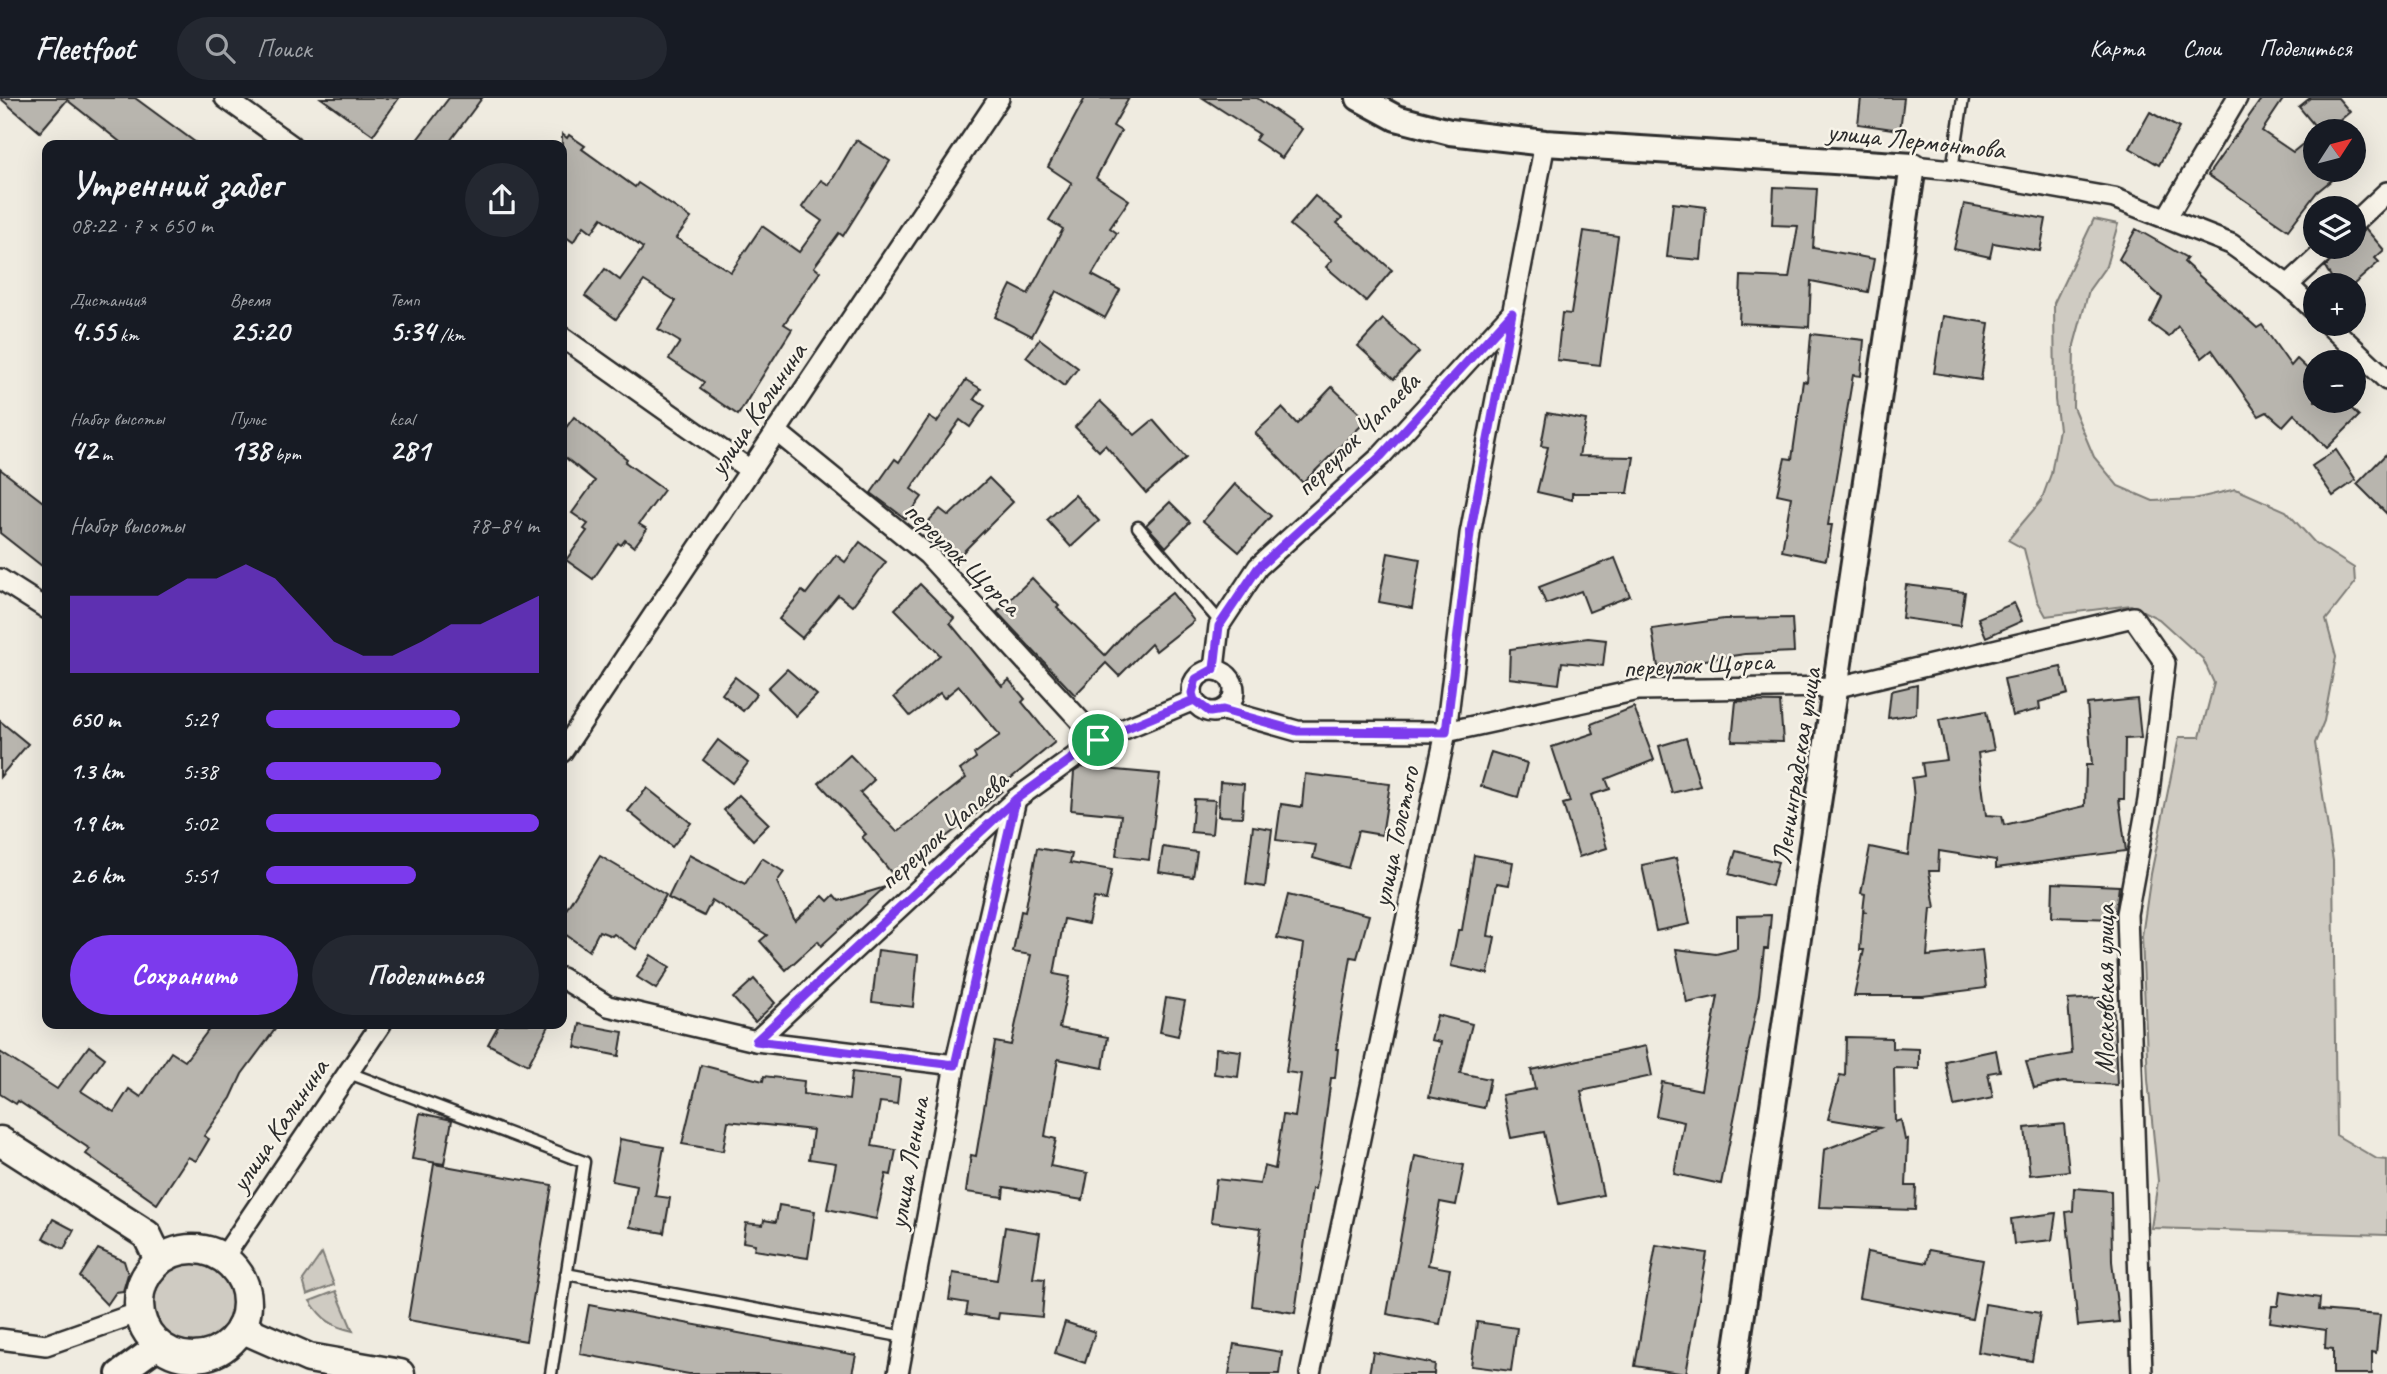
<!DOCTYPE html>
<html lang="ru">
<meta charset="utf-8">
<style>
:root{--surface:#171b24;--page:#242831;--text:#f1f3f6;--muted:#9ea1a6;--line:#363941;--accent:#7c3aed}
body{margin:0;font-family:Caveat,sans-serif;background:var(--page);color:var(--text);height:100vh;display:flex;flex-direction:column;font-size:26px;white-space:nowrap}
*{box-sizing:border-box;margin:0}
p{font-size:23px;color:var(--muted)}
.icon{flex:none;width:38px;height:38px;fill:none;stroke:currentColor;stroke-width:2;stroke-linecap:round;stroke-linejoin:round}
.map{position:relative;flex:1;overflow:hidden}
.panel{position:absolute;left:42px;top:42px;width:525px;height:889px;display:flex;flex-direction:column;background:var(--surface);border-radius:14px;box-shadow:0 7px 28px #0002}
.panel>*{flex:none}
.needle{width:46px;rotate:54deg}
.controls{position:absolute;left:2303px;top:21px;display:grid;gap:14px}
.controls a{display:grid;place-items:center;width:63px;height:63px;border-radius:50%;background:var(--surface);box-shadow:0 7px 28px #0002;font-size:35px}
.pin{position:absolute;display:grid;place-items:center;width:60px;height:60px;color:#fff;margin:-30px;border:4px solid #fff;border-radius:50%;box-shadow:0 2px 7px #0007}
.round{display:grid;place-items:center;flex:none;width:74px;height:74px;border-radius:37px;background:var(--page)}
.summary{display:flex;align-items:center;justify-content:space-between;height:119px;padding:0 28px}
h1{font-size:38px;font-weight:700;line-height:52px}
.metrics{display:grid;grid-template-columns:repeat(3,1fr);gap:10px;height:119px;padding:7px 28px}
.metrics div{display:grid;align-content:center}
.metrics b{font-size:30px;font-weight:700}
.metrics small{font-size:19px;font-weight:400}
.metrics p{font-size:19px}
.chart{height:196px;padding:14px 28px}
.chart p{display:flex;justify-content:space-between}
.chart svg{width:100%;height:126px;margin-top:7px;fill:var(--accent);opacity:.7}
.button{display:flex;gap:14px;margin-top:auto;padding:14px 28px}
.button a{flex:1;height:80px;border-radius:42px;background:var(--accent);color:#fff;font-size:28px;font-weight:700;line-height:80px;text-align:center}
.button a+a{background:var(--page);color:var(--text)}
ul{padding:0 28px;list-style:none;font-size:23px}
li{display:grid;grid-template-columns:112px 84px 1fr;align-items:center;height:52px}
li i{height:18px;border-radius:9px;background:var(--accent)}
header{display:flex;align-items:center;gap:42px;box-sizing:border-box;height:98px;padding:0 35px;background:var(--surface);border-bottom:2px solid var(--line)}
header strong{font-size:33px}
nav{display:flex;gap:38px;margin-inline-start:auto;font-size:24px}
.search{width:490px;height:63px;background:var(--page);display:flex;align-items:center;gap:18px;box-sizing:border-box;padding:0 24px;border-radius:38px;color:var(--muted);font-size:26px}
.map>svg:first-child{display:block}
.green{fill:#cfcbc2;stroke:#7d7b76;stroke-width:2}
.building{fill:#b8b5ae;stroke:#2b2b2b;stroke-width:2}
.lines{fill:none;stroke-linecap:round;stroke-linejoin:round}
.service-casing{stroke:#2b2b2b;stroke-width:15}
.minor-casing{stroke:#2b2b2b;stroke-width:24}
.tertiary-casing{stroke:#2b2b2b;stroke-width:30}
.secondary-casing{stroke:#2b2b2b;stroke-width:33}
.service{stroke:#f7f3e8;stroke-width:10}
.minor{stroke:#f7f3e8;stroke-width:19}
.tertiary{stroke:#f7f3e8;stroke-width:24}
.secondary{stroke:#f7f3e8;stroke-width:28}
.route-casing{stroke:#fff;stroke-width:14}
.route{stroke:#7c3aed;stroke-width:9}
.labels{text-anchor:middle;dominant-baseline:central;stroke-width:5;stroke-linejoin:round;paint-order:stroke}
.street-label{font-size:28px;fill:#2b2b2b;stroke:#f7f3e8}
</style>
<header>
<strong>Fleetfoot</strong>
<div class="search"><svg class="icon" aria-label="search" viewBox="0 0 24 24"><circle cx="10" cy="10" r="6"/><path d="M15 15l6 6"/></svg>Поиск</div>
<nav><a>Карта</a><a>Слои</a><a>Поделиться</a></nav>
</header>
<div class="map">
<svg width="2387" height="1276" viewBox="0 0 2387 1276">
<rect width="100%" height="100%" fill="#efebe0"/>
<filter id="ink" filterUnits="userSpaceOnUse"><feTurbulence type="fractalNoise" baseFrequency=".0143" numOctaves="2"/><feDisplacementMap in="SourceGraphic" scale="14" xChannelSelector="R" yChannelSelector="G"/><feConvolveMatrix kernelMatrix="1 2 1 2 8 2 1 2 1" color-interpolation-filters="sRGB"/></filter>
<g filter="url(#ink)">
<!-- green -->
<g class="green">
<polygon points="2094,121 2118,126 2106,168 2089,192 2074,247 2073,309 2094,359 2118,388 2153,403 2194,401 2236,391 2286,413 2315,445 2354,470 2355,485 2326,522 2336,559 2324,623 2315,645 2333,763 2336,1037 2377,1061 2387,1062 2387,1137 2151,1130 2158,1083 2148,982 2142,838 2151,776 2179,639 2200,639 2214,585 2203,561 2159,521 2131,507 2046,518 2037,502 2024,451 2008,442 2041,403 2051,376 2059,331 2055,302 2054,205"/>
<polygon points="322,1155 334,1187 307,1197 303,1182"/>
<circle cx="193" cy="1204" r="40"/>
<path d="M336 1193 353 1233C331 1228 322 1221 310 1203Z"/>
</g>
<!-- building -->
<g class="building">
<polygon points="0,0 135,0 199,47 124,47 67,2 40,34"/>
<polygon points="321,0 399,0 373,37"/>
<polygon points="449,0 482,0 447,47 413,47"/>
<polygon points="1085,0 1129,0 1113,28 1121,33 1096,80 1129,102 1110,130 1117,135 1092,177 1120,192 1105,220 1056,193 1032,238 995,219 1011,187 1028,196 1063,131 1049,122 1072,85 1048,69"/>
<polygon points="1203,0 1257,0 1302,31 1282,60 1255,42 1259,36"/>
<polygon points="1861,0 1904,0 1900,32 1858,26"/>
<polygon points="2262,0 2284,0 2262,33 2293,54 2315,36 2315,72 2344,72 2317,94 2288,132 2208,77"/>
<polygon points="2310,0 2338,0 2350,14 2327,33 2319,33 2299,9"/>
<polygon points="2150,14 2179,30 2159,67 2130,50"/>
<polygon points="562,36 567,40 569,37 585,48 582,51 635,89 638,85 691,120 676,140 731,174 762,128 799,154 822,123 802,109 821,82 829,87 856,42 890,63 843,138 839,135 814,169 820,174 784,226 792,231 738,317 700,291 704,284 669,261 680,244 658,231 676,203 644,183 616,221 585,198 605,171 620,182 643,150 602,120 592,134 584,128 573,144 562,136"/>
<polygon points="1774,89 1817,91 1813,150 1874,161 1868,194 1811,183 1809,229 1739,225 1741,178 1789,180 1798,128 1772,127"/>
<polygon points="1315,98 1342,120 1337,125 1392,172 1366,203 1326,169 1332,162 1290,127"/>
<polygon points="1673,105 1706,109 1701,162 1667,159"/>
<polygon points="1964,106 2046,121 2040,153 1993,145 1990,159 1954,151"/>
<polygon points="2136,131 2187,160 2184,164 2257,230 2262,227 2291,268 2297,261 2315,278 2315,303 2344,303 2359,318 2327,350 2294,316 2283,328 2267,314 2259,318 2212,252 2202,260 2178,228 2169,239 2150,225 2162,200 2119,161"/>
<polygon points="2366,131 2384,152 2375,160 2379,164 2353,187 2336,187 2325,169 2344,149 2354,149 2354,141"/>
<polygon points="1584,133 1618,138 1600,267 1557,262 1562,215 1571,216"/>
<polygon points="1943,218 1989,225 1981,282 1934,275"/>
<polygon points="1383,221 1419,254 1394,281 1358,248"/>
<polygon points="1811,236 1864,242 1861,278 1853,277 1828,427 1832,427 1826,462 1782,453 1791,399 1777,396 1785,360 1792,361 1803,283 1807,284"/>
<polygon points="1040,241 1078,270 1064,288 1026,259"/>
<polygon points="966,282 981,291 974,301 985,308 970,329 960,322 911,391 922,399 906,421 871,395 895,361 899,364 929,319 937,324"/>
<polygon points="1332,289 1367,322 1303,385 1255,335 1282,310 1297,326"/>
<polygon points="1100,303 1135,337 1153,322 1186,360 1146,395 1105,347 1099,353 1075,329"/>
<polygon points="1547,315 1586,322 1579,358 1634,359 1628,395 1572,395 1572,402 1537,394 1548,349 1541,348"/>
<polygon points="574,319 627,361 625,364 664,392 639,426 647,431 634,449 625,442 621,447 618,445 593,481 566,462 587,433 584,431 588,426 572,415 595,383 562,357 562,335"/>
<polygon points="2336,352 2356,382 2333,398 2312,368"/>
<polygon points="2387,355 2387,416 2357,386"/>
<polygon points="0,371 47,407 47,472 0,435"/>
<polygon points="989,380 1013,404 952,465 930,443 933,440 921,431 940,411 949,418"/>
<polygon points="1235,386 1271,418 1239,454 1203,423"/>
<polygon points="1075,397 1099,423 1071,449 1047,422"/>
<polygon points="1170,404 1190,424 1166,449 1146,427"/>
<polygon points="860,444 886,464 852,508 838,497 802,540 779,521 802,493 806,496 836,457 845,464"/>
<polygon points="1388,455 1420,461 1412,510 1379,504"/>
<polygon points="1615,460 1630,498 1589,514 1581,493 1546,506 1539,489"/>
<polygon points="1032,480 1059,508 1057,510 1105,557 1134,525 1172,495 1194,523 1156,553 1151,546 1119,578 1106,565 1075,597 997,514"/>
<polygon points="920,486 954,520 950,525 1002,588 1009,582 1025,601 1022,604 1055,644 999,690 1002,693 971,720 894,778 862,739 866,736 819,685 850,657 874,682 860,695 897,734 966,680 960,672 976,660 974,656 1000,637 959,588 944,600 940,595 910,618 894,599 940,557 895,511"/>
<polygon points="1906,487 1965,494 1960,528 1902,520"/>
<polygon points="2014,505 2022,523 1986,539 1978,520"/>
<polygon points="1792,520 1794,554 1745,556 1658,569 1652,531 1724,521"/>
<polygon points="1588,540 1606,542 1603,568 1562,564 1559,586 1509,580 1510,551"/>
<polygon points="2061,569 2068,596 2039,604 2040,611 2012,618 2004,581"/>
<polygon points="787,571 817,597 796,618 768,590"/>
<polygon points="735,579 757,596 743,613 722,596"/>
<polygon points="1917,587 1916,616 1888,620 1891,593"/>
<polygon points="2137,601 2141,640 2125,641 2124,701 2119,701 2126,753 1996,770 1996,762 1939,753 1938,773 1929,773 1935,810 1931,810 1927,858 1982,852 1986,890 1923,898 1854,898 1864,852 1860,852 1863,814 1867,814 1863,813 1865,796 1861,795 1870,749 1908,757 1914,700 1912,680 1924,678 1922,665 1947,662 1939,622 1986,613 1994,652 1978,655 1986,717 2002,718 2004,727 2085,708 2086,667 2092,667 2087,606"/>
<polygon points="1736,603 1780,604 1783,644 1732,643"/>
<polygon points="1634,609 1654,662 1606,681 1610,691 1591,697 1607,750 1579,759 1563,706 1570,704 1552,649 1594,635 1591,626"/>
<polygon points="0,623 28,646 0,679"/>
<polygon points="1686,640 1700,688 1672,695 1659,648"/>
<polygon points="718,642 748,665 732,685 703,662"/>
<polygon points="1491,654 1527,665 1518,699 1481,688"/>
<polygon points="1082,669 1160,676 1149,762 1116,758 1121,717 1071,712 1074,674"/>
<polygon points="1305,676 1390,686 1382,737 1358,733 1348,770 1313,760 1316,747 1276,742 1281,706 1302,709"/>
<polygon points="1220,684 1244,686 1242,719 1218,718"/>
<polygon points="647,690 691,725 672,749 628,713"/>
<polygon points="739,697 769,726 753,742 724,712"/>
<polygon points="1194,701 1215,702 1212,736 1191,734"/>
<polygon points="1253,728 1272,731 1265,789 1246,786"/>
<polygon points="1163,749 1197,754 1193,779 1159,774"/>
<polygon points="1037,750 1072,756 1070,765 1112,772 1106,802 1094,800 1088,826 1064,821 1054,876 1070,879 1059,930 1108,939 1103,970 1058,961 1045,1038 1056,1041 1050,1068 1088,1075 1083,1102 1004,1089 1003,1099 966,1094 971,1057 976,1058 995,944 1011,947 1031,857 1013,854 1021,813 1025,814"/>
<polygon points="1736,753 1778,764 1772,788 1729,776"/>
<polygon points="689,757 745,786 762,760 784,774 777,784 795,823 823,798 828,803 834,797 839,803 885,789 821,848 818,843 786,872 760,843 767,837 712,802 704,818 668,800"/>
<polygon points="1474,757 1513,764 1509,787 1497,785 1488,838 1495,839 1488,876 1451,868 1458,832 1462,832"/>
<polygon points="600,758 666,797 636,851 614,836 612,838 599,833 589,853 562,834 562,818"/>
<polygon points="1676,760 1690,826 1656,833 1642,767"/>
<polygon points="2053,785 2119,788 2115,821 2052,819"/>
<polygon points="1288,797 1369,817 1357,860 1351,859 1336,951 1338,951 1335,980 1331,980 1320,1064 1315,1091 1312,1091 1295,1215 1252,1208 1261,1130 1211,1124 1216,1081 1260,1086 1264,1068 1275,1071 1283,1017 1295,1019 1301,976 1286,974 1304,846 1277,840"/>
<polygon points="1771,817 1768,851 1764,851 1759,897 1721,1086 1674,1076 1684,1024 1656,1018 1662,984 1701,992 1718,898 1687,905 1676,851 1716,856 1737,851 1737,818"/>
<polygon points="878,852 918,857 913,909 872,904"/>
<polygon points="651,857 670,869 656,891 637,879"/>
<polygon points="754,881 775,905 755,924 733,900"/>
<polygon points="2113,899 2117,987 2063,984 2034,990 2026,964 2072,956 2068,902"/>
<polygon points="1166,900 1185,903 1178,938 1160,934"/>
<polygon points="1437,917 1472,926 1460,975 1490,981 1484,1010 1429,999 1441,944 1431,942"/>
<polygon points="213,926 279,926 242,976 231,1000 204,1038 209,1041 196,1063 188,1059 157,1106 86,1056 90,1051 18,1003 16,1006 0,996 0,954 57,991 89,948 105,960 81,993 114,1014 129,991 141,999 171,954 185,963"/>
<polygon points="499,926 550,926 528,967 488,946"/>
<polygon points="580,926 623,934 619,958 575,949"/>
<polygon points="1846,939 1892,940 1892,950 1919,951 1919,971 1894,970 1895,1024 1901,1022 1905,1042 1908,1041 1906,1088 1916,1088 1915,1112 1819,1109 1824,1052 1880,1030 1828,1021 1840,977 1845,978"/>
<polygon points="1646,948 1652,978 1581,993 1603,1097 1559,1106 1544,1034 1511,1040 1502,997 1535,991 1531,972"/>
<polygon points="1216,950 1241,953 1238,979 1214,976"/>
<polygon points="1996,952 2000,973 1988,975 1993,1000 1954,1008 1945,963"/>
<polygon points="701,967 763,983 764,978 804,983 803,996 849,1002 852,974 900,980 897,1006 880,1004 872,1048 896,1052 891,1077 886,1076 876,1121 827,1111 836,1065 809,1061 813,1032 728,1023 723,1053 682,1046"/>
<polygon points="420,1015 452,1022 444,1066 412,1061"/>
<polygon points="2064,1026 2069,1073 2030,1077 2025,1030"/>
<polygon points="620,1041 664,1049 655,1098 670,1100 664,1135 630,1129 637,1088 612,1083"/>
<polygon points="1415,1058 1464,1067 1456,1107 1440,1104 1428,1167 1450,1171 1440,1226 1387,1216"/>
<polygon points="434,1066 552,1087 526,1243 408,1222"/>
<polygon points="2074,1090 2111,1093 2112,1163 2119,1224 2078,1228 2066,1114 2073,1113"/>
<polygon points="779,1107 815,1113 808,1160 754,1152 755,1146 743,1144 746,1125 763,1127 764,1122 776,1124"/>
<polygon points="2056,1115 2052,1142 2014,1146 2011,1121"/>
<polygon points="53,1121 74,1132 64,1151 43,1140"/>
<polygon points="1005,1129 1040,1135 1033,1180 1045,1181 1042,1219 999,1215 998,1221 966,1216 968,1205 949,1202 953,1175 997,1182"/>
<polygon points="1656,1147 1707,1155 1686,1276 1635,1268"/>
<polygon points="98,1151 124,1163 128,1176 123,1193 116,1194 107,1207 80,1179"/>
<polygon points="1929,1152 1983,1162 1972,1221 1859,1200 1867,1154 1927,1165"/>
<polygon points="2280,1194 2320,1200 2319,1212 2380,1217 2376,1255 2372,1254 2372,1276 2333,1276 2333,1251 2325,1250 2326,1232 2270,1224 2272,1208 2278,1208"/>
<polygon points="1985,1206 2040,1215 2032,1263 1978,1254"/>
<polygon points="589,1207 856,1257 852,1276 689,1276 580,1256"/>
<polygon points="1065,1224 1095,1234 1085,1265 1055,1255"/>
<polygon points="1477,1224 1517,1230 1511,1273 1471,1268"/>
<polygon points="1234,1246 1282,1254 1279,1276 1229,1276"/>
<polygon points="1373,1254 1435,1266 1434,1276 1369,1276"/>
</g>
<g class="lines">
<defs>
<g id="service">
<polyline points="1952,72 1963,0"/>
<polyline points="1138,429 1221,525"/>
<polyline points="349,975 584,1064 551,1276"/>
<polyline points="566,1176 905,1239"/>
</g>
<g id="minor">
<polyline points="225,0 291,47"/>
<polyline points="1913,68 1952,72 2114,100 2231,146 2288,187 2315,213"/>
<polyline points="2167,119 2237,0"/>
<polyline points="2354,125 2387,94"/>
<polyline points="2288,187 2329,149"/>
<polyline points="2328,226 2387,282"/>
<polyline points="562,239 750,372"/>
<polyline points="776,333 928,457 1098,642"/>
<polyline points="0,481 47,511"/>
<polyline points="1214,571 1219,528 1258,469 1381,358 1510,217"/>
<circle cx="1213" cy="593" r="21"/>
<polyline points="1223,612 1297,633 1446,634 1638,592 1838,589 2133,519 2165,565 2148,702 2127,816 2142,1276"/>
<polyline points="562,654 999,0"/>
<polyline points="562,880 608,908 756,943 955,967"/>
<polyline points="756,943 1016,701 1098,642 1194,602"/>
<polyline points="223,1160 381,926"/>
<polyline points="0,1241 46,1247 140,1214"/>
<polyline points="898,1276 955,967 1016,701"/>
<polyline points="1310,1276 1446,634 1470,436 1545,45"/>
</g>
<g id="tertiary">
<polyline points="1359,0 1396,20 1450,34 1545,45 1913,68 1733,1276"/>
<polyline points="119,1276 159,1247"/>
</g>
<g id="secondary">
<polyline points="0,1043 147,1137 159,1162"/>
<circle cx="193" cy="1205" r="54"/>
<polyline points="241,1230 309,1260 400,1276"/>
</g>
</defs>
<!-- service casing -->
<use href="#service" class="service-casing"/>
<!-- minor casing -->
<use href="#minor" class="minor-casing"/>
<!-- tertiary casing -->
<use href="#tertiary" class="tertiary-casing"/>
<!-- secondary casing -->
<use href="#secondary" class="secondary-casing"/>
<!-- service -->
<use href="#service" class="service"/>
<!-- minor -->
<use href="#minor" class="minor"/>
<!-- tertiary -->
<use href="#tertiary" class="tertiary"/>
<!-- secondary -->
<use href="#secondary" class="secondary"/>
</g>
</g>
<g class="lines" filter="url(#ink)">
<defs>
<polyline id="route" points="1098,642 1016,701 955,967 756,943 1016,701 1098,642 1194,602 1210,614 1223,612 1297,633 1446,634 1470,436 1512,215 1381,358 1258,470 1219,528 1214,571 1196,581 1192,595 1194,602 1098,642"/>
</defs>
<!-- route casing -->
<use href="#route" class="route-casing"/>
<!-- route -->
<use href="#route" class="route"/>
</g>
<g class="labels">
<!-- street labels -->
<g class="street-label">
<text transform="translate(1916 42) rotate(6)">улица Лермонтова</text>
<text transform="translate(757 311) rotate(-56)">улица Калинина</text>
<text transform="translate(1357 336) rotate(-45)">переулок Чапаева</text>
<text transform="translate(963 460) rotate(44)">переулок Щорса</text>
<text transform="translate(1698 566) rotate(-3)">переулок Щорса</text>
<text transform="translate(1796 668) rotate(-81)">Ленинградская улица</text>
<text transform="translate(943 732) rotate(-42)">переулок Чапаева</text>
<text transform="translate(1395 739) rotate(-78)">улица Толстого</text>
<text transform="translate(2104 891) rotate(-90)">Московская улица</text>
<text transform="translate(279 1027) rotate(-56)">улица Калинина</text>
<text transform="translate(908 1065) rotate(-80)">улица Ленина</text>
</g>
</g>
</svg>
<div class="controls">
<a><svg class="needle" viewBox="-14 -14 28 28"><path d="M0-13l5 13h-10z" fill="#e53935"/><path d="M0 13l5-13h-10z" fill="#9ea1a6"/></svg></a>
<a><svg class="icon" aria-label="layers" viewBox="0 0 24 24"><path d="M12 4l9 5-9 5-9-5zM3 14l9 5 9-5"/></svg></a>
<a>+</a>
<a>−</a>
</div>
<div class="pin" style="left:1098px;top:642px;background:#1e9e55"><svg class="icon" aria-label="arrive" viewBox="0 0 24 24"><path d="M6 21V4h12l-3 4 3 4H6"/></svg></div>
<section class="panel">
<div class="summary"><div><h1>Утренний забег</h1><p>08:22 · 7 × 650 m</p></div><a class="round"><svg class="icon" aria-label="share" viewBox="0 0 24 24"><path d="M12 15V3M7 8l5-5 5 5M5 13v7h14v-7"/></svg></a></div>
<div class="metrics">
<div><p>Дистанция</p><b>4.55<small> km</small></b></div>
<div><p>Время</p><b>25:20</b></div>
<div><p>Темп</p><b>5:34<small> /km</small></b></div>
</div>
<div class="metrics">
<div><p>Набор высоты</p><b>42<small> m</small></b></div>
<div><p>Пульс</p><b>138<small> bpm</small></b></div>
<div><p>kcal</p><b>281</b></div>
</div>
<div class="chart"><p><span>Набор высоты</span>78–84 m</p>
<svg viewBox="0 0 160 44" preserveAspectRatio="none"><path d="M0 44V17L10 17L20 17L30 17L40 11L50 11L60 6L70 11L80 22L90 33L100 38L110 38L120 33L130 27L140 27L150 22L160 17V44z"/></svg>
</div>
<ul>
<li><b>650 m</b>5:29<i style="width:71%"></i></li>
<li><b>1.3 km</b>5:38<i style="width:64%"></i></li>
<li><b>1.9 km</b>5:02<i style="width:100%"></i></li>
<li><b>2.6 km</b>5:51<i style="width:55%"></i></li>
</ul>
<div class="button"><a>Сохранить</a><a>Поделиться</a></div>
</section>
</div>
